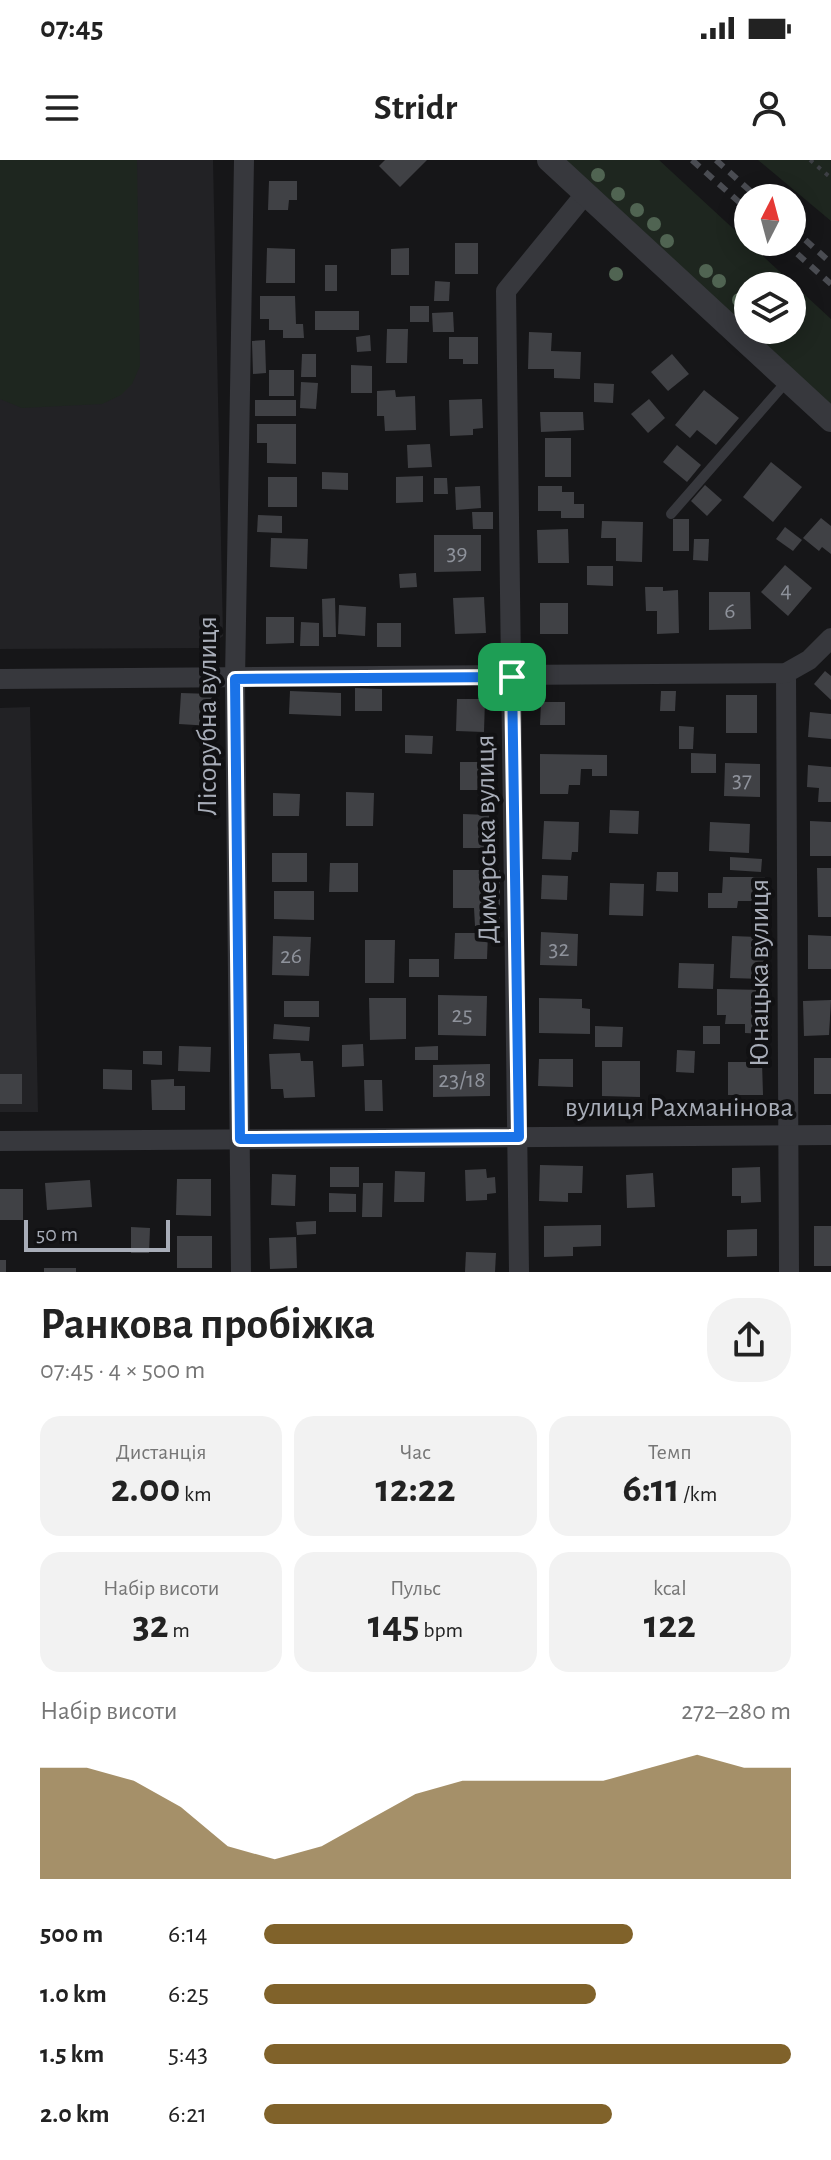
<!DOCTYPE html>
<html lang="uk">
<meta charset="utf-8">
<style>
:root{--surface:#fff;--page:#f2f2f2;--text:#222;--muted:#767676;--accent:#80622a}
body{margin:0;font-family:"Alegreya Sans",sans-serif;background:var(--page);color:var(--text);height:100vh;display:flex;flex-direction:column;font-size:30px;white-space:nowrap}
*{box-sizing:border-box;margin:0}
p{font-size:26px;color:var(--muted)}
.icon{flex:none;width:44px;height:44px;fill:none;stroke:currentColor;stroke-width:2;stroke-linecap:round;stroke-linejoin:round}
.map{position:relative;height:1112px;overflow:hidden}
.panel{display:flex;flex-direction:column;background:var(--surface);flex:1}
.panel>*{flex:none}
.needle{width:52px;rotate:6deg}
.controls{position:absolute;left:734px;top:24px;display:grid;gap:16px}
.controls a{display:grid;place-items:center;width:72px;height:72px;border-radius:50%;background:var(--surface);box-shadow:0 4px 20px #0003;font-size:40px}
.scale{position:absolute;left:24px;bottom:20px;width:146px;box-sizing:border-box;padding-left:8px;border:4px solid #a8adb8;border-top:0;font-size:22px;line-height:28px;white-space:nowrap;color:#a8adb8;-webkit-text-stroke:6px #111113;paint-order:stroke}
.pin{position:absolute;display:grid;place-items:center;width:68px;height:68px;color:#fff;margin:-34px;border-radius:16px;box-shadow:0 4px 12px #0006}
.round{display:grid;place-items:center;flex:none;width:84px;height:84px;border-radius:32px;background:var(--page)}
.headline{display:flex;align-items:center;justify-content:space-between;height:136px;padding:0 40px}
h1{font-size:44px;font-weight:700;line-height:60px}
.stats{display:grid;grid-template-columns:repeat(3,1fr);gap:12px;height:136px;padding:8px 40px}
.stats div{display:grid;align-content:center;border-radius:20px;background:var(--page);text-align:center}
.stats b{font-size:40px;font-weight:700}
.stats small{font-size:22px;font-weight:400}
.stats p{font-size:22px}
.chart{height:224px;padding:16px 40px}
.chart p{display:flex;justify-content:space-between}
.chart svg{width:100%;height:144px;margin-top:8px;fill:var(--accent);opacity:.7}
ul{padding:0 40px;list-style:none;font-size:26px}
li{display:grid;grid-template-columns:128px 96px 1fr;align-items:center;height:60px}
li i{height:20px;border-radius:10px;background:var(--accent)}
.status{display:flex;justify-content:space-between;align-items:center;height:56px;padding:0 40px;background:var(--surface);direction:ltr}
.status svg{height:22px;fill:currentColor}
header{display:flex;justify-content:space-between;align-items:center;height:104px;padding:0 40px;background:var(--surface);font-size:36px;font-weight:700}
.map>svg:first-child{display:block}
.built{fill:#222225}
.green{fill:#1e261f;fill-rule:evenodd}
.building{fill:#404145}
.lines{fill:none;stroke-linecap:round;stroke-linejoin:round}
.path{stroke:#3d3f44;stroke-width:4;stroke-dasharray:4 6;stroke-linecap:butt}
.service{stroke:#37383d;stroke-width:10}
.minor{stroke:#37383d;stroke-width:20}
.tertiary{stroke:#37383d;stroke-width:24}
.rail{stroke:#4a4c52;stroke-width:6;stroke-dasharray:10 8;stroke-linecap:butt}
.tree{fill:#506452}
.route-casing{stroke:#fff;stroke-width:16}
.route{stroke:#1a73e8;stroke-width:10}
.labels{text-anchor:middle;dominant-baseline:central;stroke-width:8;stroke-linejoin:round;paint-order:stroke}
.number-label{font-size:24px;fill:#8e929b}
.street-label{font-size:28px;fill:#a8adb8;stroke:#111113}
</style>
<div class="status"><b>07:45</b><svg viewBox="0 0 49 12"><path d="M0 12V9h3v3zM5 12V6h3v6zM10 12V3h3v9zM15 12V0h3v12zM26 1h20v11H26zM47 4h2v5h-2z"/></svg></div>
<header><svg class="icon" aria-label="menu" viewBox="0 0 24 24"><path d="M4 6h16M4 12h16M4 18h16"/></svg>Stridr<svg class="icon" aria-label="person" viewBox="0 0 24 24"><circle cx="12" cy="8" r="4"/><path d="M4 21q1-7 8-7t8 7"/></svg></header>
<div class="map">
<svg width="831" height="1112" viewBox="0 0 831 1112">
<rect width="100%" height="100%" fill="#161618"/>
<!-- built -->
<g class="built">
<polygon points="0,0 213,0 223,476 205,488 0,489"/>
<polygon points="30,547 38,952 0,952 0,548"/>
</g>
<!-- green -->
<g class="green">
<polygon points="0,0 137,0 140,206 132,224 121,235 102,244 22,248 0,239"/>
<path d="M558 0H659L831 159V247ZM748 126H792V170H748Z"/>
<polygon points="758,0 831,0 831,61"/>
</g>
<!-- building -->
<g class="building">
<polygon points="385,0 427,0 400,27 379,6"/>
<polygon points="269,21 297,21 297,40 289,40 288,50 268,50"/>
<rect x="455" y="83" width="23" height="31"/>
<polygon points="267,88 295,89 295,123 266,123"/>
<polygon points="409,88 409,115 391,115 391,89"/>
<rect x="325" y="105" width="12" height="26"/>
<polygon points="435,121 450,122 449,141 434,141"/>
<polygon points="260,136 295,136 296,164 303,164 304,178 283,178 283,170 269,170 269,159 260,159"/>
<rect x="410" y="146" width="19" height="16"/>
<rect x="315" y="151" width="44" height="19"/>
<polygon points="453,152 454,172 433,172 432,153"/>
<polygon points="387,169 408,169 407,203 386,203"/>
<polygon points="529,172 552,173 551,191 581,192 580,219 554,218 554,209 528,209"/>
<polygon points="370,175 371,191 357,192 356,177"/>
<polygon points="449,177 478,177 478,204 463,204 463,199 449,199"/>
<polygon points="265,180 266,213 253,214 252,181"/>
<polygon points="302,194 316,194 316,217 301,217"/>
<polygon points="672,194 689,214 668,231 651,212"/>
<polygon points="351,205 372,206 372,233 351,233"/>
<rect x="269" y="210" width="25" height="26"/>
<polygon points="301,222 318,223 316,249 300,248"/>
<polygon points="594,223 614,224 613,243 594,242"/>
<polygon points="395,230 396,237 415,236 416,270 385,271 384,256 377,256 377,231"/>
<polygon points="704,230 739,258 716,285 697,270 690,278 675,265"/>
<polygon points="482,239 483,268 473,269 473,275 450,276 449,240"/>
<polygon points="649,239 665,258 648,273 631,254"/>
<rect x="255" y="240" width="41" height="16"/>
<polygon points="540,252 583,252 584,270 541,272"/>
<polygon points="257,264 296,264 296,304 267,303 267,283 257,283"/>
<rect x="545" y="278" width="26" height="39"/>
<polygon points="430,284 432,307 408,308 407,285"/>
<polygon points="677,285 701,305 687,322 663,302"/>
<polygon points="771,302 802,327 773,362 743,337"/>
<polygon points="322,312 348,313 348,330 322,329"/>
<polygon points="423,316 423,342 396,343 396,317"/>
<rect x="268" y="317" width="29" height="30"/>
<polygon points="434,318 447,318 448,334 434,334"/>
<polygon points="705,325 722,340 707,356 691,341"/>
<polygon points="480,326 481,348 456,350 455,327"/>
<polygon points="538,326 562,326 562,332 574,332 574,344 584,344 584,358 561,358 561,351 538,351"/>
<polygon points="472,352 493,352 493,369 473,369"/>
<polygon points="258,355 282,356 282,373 257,372"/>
<polygon points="821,358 831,366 831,394 822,387 819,391 803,378"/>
<rect x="673" y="359" width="16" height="32"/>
<polygon points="602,361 643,362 642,402 616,401 616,378 601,378"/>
<polygon points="785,367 802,380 793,391 776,379"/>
<polygon points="568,369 569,403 538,403 537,370"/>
<polygon points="434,375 481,375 481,411 434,412"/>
<polygon points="271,378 308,379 307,409 270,407"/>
<polygon points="694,379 709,379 708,401 693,400"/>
<polygon points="785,405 812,428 788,456 761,432"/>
<polygon points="587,406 613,406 613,426 587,425"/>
<polygon points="416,413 417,427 400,428 399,414"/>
<polygon points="645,427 663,427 663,431 678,430 679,473 657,474 657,451 646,451"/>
<polygon points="709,432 750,432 751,469 709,470"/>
<polygon points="484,437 486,473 455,474 453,438"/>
<polygon points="335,438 336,477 323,477 322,439"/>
<rect x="540" y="443" width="28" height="31"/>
<polygon points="339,445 366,447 365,476 338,474"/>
<polygon points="266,457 294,457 294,483 266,484"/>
<polygon points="301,462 319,463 319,486 300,486"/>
<rect x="377" y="463" width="24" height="24"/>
<polygon points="825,511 831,516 831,540 814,524"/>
<polygon points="355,528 382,529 382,551 355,551"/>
<polygon points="290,531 341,533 341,556 289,554"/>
<polygon points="661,531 676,531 675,551 660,551"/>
<polygon points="181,533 212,534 211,566 179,564"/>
<rect x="726" y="535" width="31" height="38"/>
<polygon points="457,539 485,539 484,572 456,571"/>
<polygon points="541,542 565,542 565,565 540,565"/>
<polygon points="810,552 831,554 831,579 808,577"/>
<polygon points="679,566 694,567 693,589 679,589"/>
<polygon points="405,575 433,576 432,594 405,593"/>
<polygon points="691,593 716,594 716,613 691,613"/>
<polygon points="540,594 607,595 607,616 592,616 592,609 581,609 580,625 569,625 568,634 540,634"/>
<rect x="460" y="602" width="28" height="28"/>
<polygon points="725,603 760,604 760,637 724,636"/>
<polygon points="808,605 831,607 831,642 818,642 819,628 807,627"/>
<polygon points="346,632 374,633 373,666 346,666"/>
<polygon points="273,633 300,634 299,656 273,656"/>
<polygon points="610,650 639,651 638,674 609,673"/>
<polygon points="463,654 489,655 489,688 463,688"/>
<polygon points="544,661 579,662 578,692 572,692 571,700 542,699"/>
<polygon points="810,661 831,662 831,696 810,696"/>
<polygon points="710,662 750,664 749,693 709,691"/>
<rect x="272" y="693" width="35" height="29"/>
<polygon points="730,697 762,699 761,712 730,710"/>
<polygon points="330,703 358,703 358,732 329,732"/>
<polygon points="817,708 831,708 831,757 818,757"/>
<polygon points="453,710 500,710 500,766 475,766 474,748 453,748"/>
<polygon points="657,712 678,712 678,732 656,731"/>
<polygon points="542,715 568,716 567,740 541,739"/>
<polygon points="723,717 765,717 764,741 738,741 737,748 708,748 708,733 722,733"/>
<polygon points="610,723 644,724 643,756 609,755"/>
<polygon points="274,731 314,731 314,760 274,759"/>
<polygon points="541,772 578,774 577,806 540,805"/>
<polygon points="455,773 488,773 487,799 454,799"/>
<polygon points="808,775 831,776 831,809 808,809"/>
<polygon points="273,776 311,777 309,816 272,815"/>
<polygon points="732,776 758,777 757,794 764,794 763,819 730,818"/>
<polygon points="365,780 395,780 394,823 365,823"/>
<rect x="409" y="799" width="30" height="18"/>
<polygon points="679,803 714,804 713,829 678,828"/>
<polygon points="717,829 766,830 765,874 745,873 745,864 725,864 726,855 717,855"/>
<polygon points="438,835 487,836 486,876 438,875"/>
<polygon points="369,838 406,838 406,879 370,880"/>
<polygon points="539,838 582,839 582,848 590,849 590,874 539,873"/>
<polygon points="831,840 829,875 804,876 803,841"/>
<rect x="284" y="841" width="35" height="16"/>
<polygon points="274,864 310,867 309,881 273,879"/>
<polygon points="595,866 623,867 622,887 595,887"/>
<rect x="703" y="866" width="17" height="18"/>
<polygon points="363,884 364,906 342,907 342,885"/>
<polygon points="179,886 211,887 210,912 178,911"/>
<polygon points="438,886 438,900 415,900 415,887"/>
<polygon points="677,890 695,891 694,913 676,912"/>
<polygon points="143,891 162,891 162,905 143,904"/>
<polygon points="300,893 301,901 313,901 315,937 284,938 283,929 271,929 269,894"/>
<rect x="814" y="898" width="17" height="36"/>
<polygon points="539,899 573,899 573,927 538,926"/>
<polygon points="602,901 640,901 640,937 602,936"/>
<polygon points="728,902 762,902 763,935 728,935"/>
<polygon points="490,904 490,936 433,937 433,905"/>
<polygon points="103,909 132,910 132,930 103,929"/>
<rect x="0" y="914" width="22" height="30"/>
<polygon points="174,919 174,926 185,926 185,950 152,950 151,920"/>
<polygon points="364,920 382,920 383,951 365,951"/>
<polygon points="540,1005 583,1006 582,1033 568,1033 568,1042 539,1041"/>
<rect x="330" y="1007" width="29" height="20"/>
<polygon points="760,1007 761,1042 741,1043 741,1036 732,1036 732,1008"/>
<polygon points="486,1009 487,1018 495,1017 496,1033 487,1034 487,1040 466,1041 465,1010"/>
<polygon points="395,1011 425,1012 424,1042 394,1042"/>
<polygon points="653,1013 655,1047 627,1048 626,1015"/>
<polygon points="272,1014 296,1015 295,1046 271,1045"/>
<polygon points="177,1019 211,1019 211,1056 176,1055"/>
<polygon points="90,1020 92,1047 47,1050 45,1023"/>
<polygon points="363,1023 383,1023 382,1057 362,1057"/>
<rect x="0" y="1029" width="23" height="31"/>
<polygon points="329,1033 356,1034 356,1052 329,1052"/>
<polygon points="316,1061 316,1074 297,1075 296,1062"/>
<polygon points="601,1065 601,1086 573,1087 573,1096 544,1097 544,1066"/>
<rect x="814" y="1066" width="17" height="40"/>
<polygon points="131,1067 150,1068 149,1093 131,1093"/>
<polygon points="757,1069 757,1096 727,1097 727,1070"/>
<rect x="177" y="1076" width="35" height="32"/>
<polygon points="296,1077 297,1108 270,1109 269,1078"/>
<polygon points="466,1092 496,1093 495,1112 465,1112"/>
<rect x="0" y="1100" width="6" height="12"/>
<rect x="44" y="1108" width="32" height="4"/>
</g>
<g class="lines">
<!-- path -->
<polyline class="path" points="810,0 831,18"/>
<!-- service -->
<polyline class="service" points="671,354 787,221"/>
<!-- minor -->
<g class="minor">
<polyline points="786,513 789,1112"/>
<polyline points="0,519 786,513 809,500 831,478"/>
<polyline points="0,981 831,975"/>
<polyline points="241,1112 235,519 244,0"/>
<polyline points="519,1112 506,131 586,33"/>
</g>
<!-- tertiary -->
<polyline class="tertiary" points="549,0 831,260"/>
<!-- rail -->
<g class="rail">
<polyline points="692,0 748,50"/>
<polyline points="716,0 758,38"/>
<polyline points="792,68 831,103"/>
<polyline points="784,82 831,124"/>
</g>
</g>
<!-- trees -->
<g class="tree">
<circle cx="598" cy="15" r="7"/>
<circle cx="618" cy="34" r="7"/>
<circle cx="637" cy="50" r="7"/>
<circle cx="654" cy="64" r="7"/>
<circle cx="667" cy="81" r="7"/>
<circle cx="706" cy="111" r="7"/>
<circle cx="616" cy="114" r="7"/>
<circle cx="719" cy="121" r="7"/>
<circle cx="739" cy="140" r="7"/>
</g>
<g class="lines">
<defs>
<polygon id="route" points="512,517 519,977 240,979 235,519"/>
</defs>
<!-- route casing -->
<use href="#route" class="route-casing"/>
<!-- route -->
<use href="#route" class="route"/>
</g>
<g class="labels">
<!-- number labels -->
<g class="number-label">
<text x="457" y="393">39</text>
<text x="786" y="430">4</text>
<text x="730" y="451">6</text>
<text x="742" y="620">37</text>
<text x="559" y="789">32</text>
<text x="291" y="796">26</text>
<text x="462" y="855">25</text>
<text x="462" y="920">23/18</text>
</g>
<!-- street labels -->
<g class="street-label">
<text transform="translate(208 556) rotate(-90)">Лісорубна вулиця</text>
<text transform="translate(487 679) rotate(-91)">Димерська вулиця</text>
<text transform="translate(760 813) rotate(-90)">Юнацька вулиця</text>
<text x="679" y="948">вулиця Рахманінова</text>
</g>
</g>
</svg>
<div class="controls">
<a><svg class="needle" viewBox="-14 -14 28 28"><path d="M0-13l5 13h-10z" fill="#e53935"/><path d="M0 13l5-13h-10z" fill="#767676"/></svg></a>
<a><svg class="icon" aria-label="layers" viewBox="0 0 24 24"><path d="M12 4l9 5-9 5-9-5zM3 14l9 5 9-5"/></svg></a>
</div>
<div class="scale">50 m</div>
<div class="pin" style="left:512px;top:517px;background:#1e9e55"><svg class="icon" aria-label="arrive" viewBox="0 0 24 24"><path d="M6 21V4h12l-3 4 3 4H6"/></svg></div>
</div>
<section class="panel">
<div class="headline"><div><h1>Ранкова пробіжка</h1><p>07:45 · 4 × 500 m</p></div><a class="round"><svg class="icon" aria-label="share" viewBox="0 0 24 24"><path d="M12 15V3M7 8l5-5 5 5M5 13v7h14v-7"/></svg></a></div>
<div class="stats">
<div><p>Дистанція</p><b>2.00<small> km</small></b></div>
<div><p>Час</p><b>12:22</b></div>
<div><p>Темп</p><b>6:11<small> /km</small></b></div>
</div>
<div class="stats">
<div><p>Набір висоти</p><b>32<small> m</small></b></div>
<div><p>Пульс</p><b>145<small> bpm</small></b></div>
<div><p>kcal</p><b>122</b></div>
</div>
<div class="chart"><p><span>Набір висоти</span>272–280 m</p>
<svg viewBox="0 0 160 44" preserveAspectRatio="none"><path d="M0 44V10L10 10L20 14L30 22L40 34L50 38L60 34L70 26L80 18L90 14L100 14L110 14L120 14L130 10L140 6L150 10L160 10V44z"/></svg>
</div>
<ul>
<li><b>500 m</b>6:14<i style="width:70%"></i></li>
<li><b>1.0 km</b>6:25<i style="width:63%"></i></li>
<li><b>1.5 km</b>5:43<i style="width:100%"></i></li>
<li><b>2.0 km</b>6:21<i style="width:66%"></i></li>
</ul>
</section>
